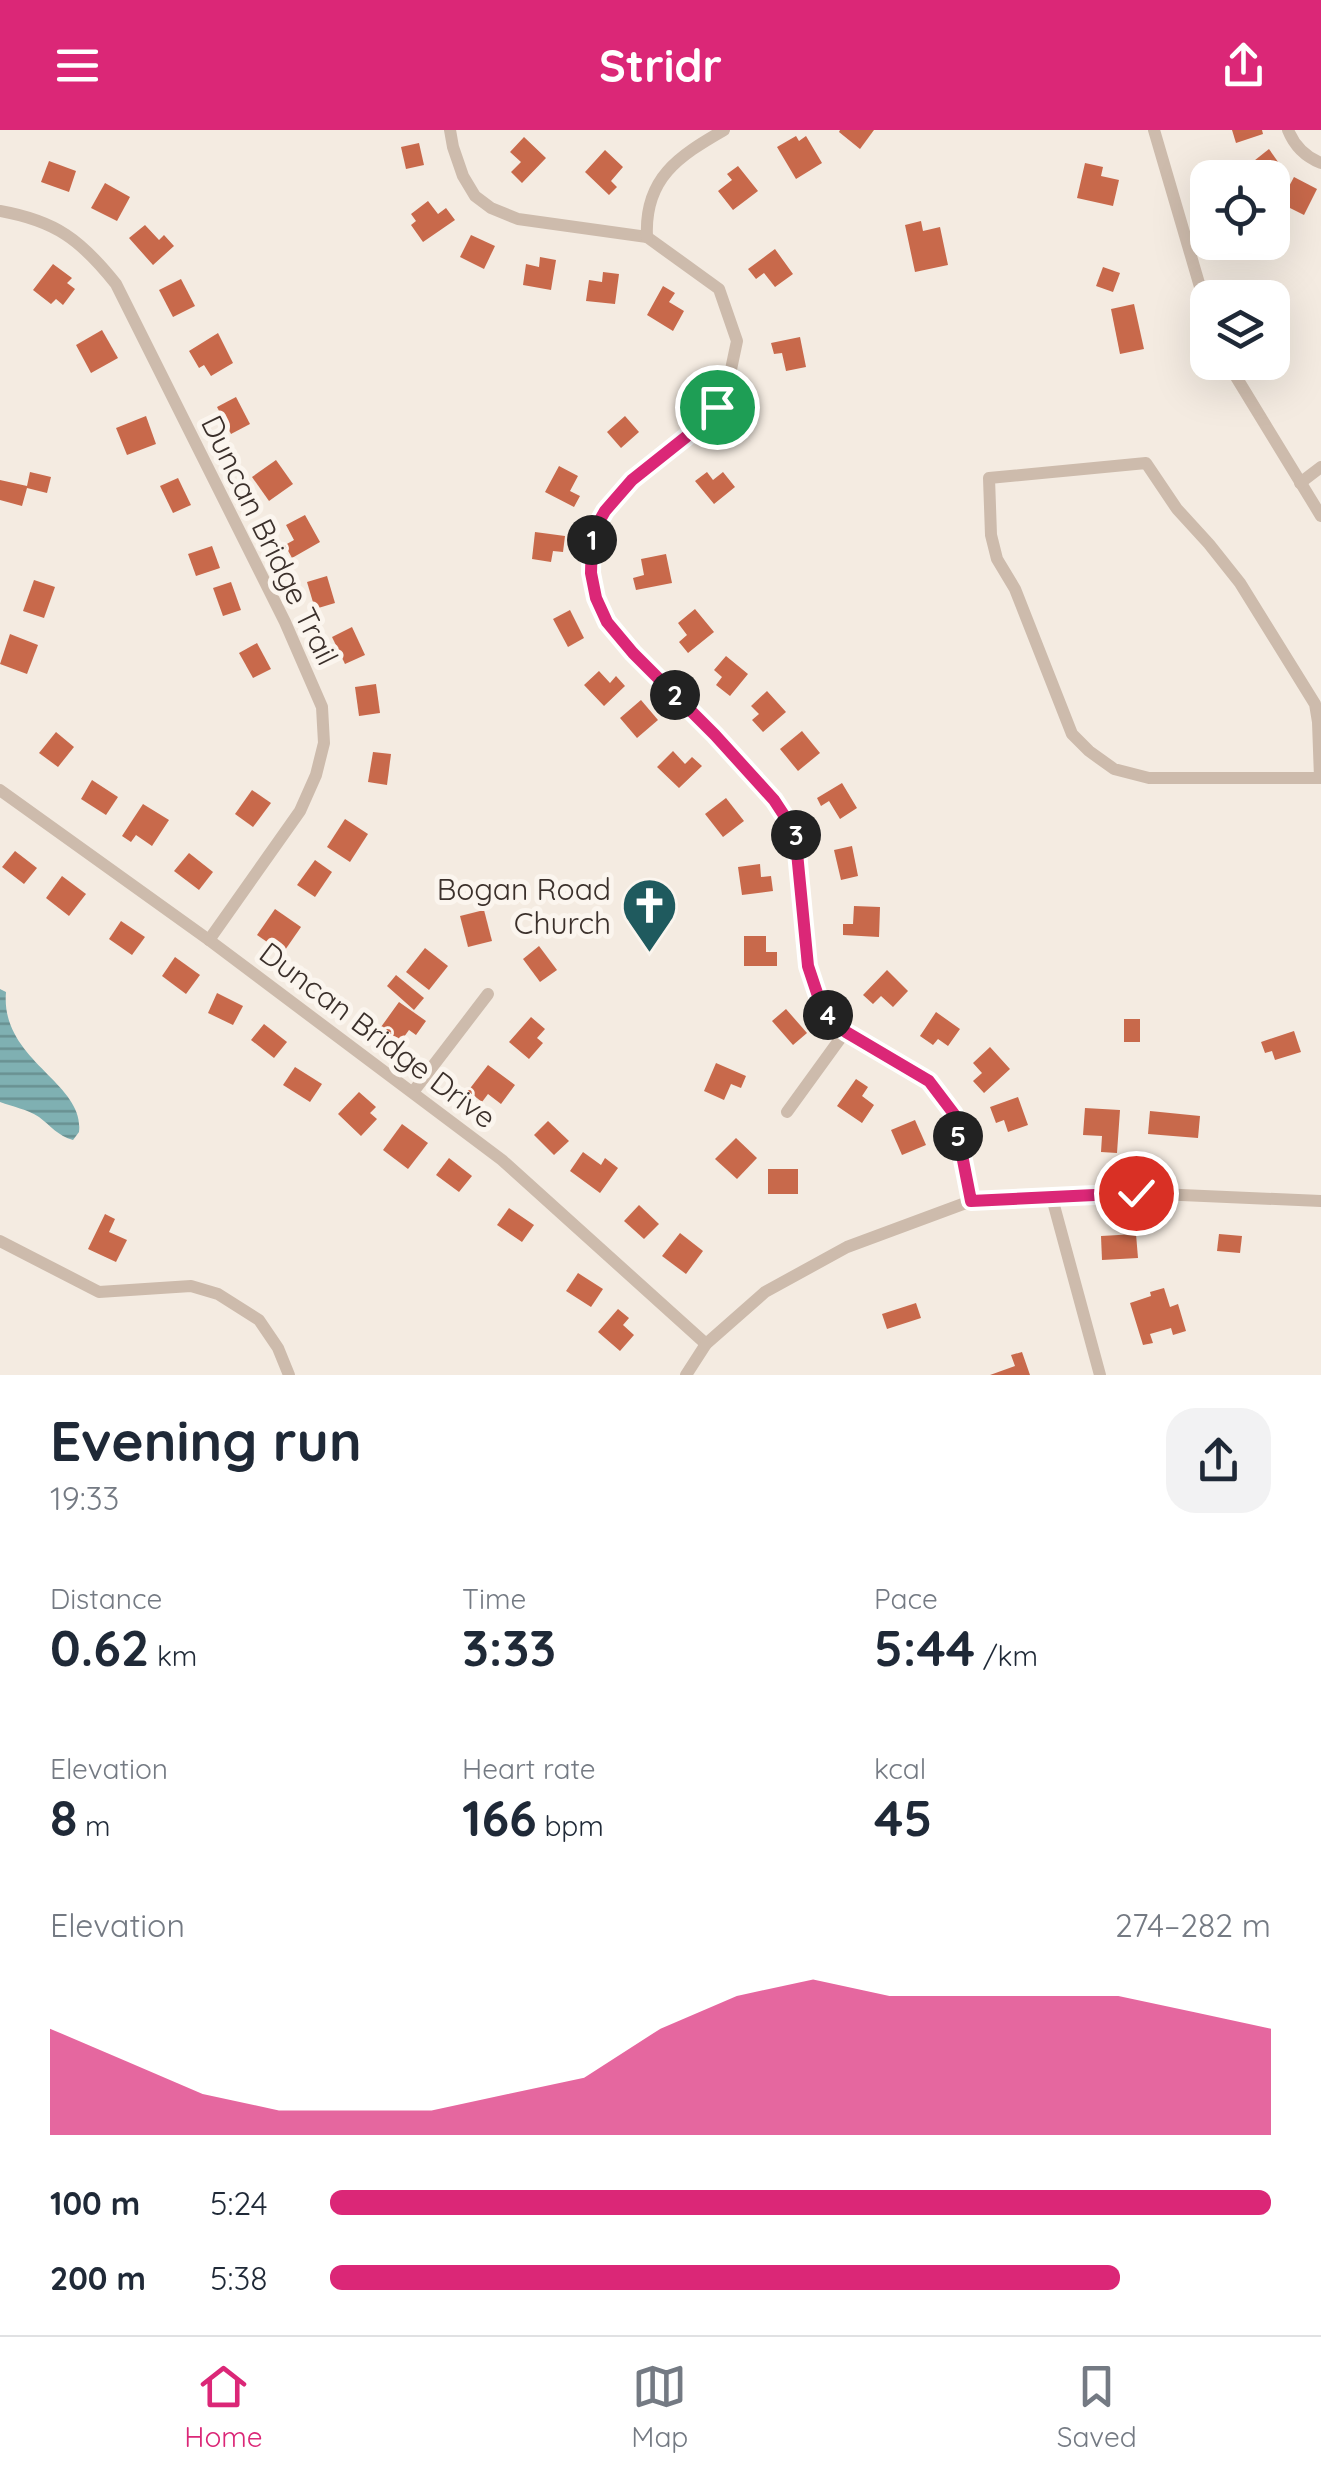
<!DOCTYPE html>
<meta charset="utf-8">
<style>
:root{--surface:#fff;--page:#f2f2f3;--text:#1f2937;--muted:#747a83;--line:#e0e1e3;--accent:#db2777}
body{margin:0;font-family:Quicksand,sans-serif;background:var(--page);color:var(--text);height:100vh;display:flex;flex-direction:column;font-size:38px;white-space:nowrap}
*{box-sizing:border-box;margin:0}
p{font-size:32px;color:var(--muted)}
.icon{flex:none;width:55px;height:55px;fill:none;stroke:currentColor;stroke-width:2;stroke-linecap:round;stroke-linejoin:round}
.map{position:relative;height:1245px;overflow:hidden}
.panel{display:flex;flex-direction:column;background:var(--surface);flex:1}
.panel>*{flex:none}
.buttons{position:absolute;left:1190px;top:30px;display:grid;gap:20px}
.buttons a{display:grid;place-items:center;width:100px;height:100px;border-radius:20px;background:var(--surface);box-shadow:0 10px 40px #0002;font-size:50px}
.pin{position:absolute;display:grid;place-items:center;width:85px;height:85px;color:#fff;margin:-42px;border:5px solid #fff;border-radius:50%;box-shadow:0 2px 10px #0007}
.km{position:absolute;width:50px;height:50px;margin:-25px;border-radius:50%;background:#222;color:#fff;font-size:28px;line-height:50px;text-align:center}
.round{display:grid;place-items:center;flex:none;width:105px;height:105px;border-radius:30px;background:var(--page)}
.head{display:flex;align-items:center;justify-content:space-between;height:170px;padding:0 50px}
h1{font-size:55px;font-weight:800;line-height:75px}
.stats{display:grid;grid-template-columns:repeat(3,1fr);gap:15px;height:170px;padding:10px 50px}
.stats div{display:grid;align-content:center}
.stats b{font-size:50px;font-weight:800}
.stats small{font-size:28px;font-weight:400}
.stats p{font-size:28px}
.chart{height:280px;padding:20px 50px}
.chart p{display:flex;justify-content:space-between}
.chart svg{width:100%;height:180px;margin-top:10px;fill:var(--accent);opacity:.7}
ul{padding:0 50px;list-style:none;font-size:32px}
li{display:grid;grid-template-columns:160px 120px 1fr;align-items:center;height:75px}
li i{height:25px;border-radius:12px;background:var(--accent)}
header{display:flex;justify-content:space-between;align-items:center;height:130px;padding:0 50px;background:var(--accent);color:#fff;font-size:45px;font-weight:800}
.dock{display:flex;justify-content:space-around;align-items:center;height:140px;border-top:2px solid var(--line);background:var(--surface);font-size:28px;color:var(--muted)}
.dock a{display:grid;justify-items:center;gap:5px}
.dock .on{color:var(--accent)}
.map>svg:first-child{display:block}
.water{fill:url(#water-rules)}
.building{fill:#c8694b}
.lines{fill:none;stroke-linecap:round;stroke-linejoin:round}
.minor{stroke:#cdbbac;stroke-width:12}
.route-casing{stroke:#fff;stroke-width:20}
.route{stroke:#db2777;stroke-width:12}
.labels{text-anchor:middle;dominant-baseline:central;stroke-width:10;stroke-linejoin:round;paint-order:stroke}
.street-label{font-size:30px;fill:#3b302b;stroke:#fbf5ee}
.poi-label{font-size:30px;fill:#3b302b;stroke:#fbf5ee;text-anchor:end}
</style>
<header><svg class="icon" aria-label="menu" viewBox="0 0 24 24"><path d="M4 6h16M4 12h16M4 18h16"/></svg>Stridr<svg class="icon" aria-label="share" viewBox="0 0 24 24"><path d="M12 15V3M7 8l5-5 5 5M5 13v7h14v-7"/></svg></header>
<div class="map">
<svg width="1321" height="1245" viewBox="0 0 1321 1245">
<defs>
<pattern id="water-rules" width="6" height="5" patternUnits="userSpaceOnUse" patternTransform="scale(2.5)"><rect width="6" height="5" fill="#7fb0b2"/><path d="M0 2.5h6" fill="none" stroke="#699091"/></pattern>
</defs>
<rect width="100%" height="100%" fill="#f4ebe1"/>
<!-- water -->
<path class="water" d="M0 859 6 862C0 931 85 952 79 1002L73 1010C58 1006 51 996 39 987 27 979 13 977 0 972Z"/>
<!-- building -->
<g class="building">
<polygon points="840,0 874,0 860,19 839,2"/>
<polygon points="1232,0 1262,0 1263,4 1236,13"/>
<polygon points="796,6 799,11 806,6 822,33 796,49 777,17"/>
<polygon points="524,7 546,28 522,53 511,42 521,32 510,22"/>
<polygon points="419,13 424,35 406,39 401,17"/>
<polygon points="1269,19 1283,39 1273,48 1253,48 1245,38"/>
<polygon points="605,20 623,37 611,51 617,57 609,65 585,42"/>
<polygon points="49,31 76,41 69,62 41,52"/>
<polygon points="1085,33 1103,37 1101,46 1119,50 1113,76 1077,68"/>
<polygon points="738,36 758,61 733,80 718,61 732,50 727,44"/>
<polygon points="1294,47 1317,59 1304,85 1280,73"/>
<polygon points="105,53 130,67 117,91 91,78"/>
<polygon points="428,71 438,84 446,78 455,90 423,112 411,95 416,91 411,84"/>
<polygon points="921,91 923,101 940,97 948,135 915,142 905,95"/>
<polygon points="145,95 159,110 164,105 174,116 153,135 129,108"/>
<polygon points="471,105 495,116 484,139 460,127"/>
<polygon points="775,119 793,144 775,157 764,143 756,149 748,139"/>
<polygon points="540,127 556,130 551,160 523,155 526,134 539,137"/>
<polygon points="53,134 72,148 67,153 75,159 63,175 56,169 51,174 33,160"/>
<polygon points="1103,137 1120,143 1113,162 1096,156"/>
<polygon points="603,142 619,144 615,174 586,171 589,150 602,152"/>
<polygon points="181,149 195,176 173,187 159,160"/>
<polygon points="663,156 675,163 669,172 684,181 673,201 647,185"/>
<polygon points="1134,174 1144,219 1120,224 1111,179"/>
<polygon points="102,200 118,228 91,243 76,215"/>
<polygon points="218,203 233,233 211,246 204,235 199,238 189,221"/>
<polygon points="800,207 806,237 786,241 782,223 774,224 771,213"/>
<polygon points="236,267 250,294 231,304 217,277"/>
<polygon points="146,286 156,314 127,325 116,298"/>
<polygon points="625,286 639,302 621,318 607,302"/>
<polygon points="276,330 293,354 269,371 252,347"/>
<polygon points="559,336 578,346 570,361 580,366 574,377 545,362"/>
<polygon points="30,342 51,347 47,363 27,358 22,376 0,370 0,350 27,356"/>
<polygon points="707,342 713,350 723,342 735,357 714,374 695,351"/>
<polygon points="178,348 191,375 173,383 160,356"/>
<polygon points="305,385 320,412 292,428 285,415 294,410 286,395"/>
<polygon points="535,402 565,406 563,422 553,421 551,432 532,429"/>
<polygon points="212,416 220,438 196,446 188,424"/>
<polygon points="666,424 672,453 636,460 633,448 644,445 641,429"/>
<polygon points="327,446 335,473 315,479 307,452"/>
<polygon points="34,450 55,457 44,488 23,481"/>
<polygon points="231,452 241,480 223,486 213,458"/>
<polygon points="695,479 714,502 688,523 679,512 687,505 678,493"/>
<polygon points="570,480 584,508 568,517 553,489"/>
<polygon points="352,497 365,525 345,534 332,507"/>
<polygon points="10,504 38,515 27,544 0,534"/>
<polygon points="257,513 271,539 253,548 239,523"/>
<polygon points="726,526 748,544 730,566 716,555 722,547 714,540"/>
<polygon points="599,541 610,553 616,546 625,556 604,576 584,555"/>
<polygon points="376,554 380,583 359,586 355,557"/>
<polygon points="767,561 786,582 763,602 752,590 759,584 751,576"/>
<polygon points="641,570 658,590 637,608 620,588"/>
<polygon points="802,601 820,623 798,641 780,619"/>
<polygon points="56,602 74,617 58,637 39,623"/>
<polygon points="673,621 685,634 692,627 702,636 679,658 657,637"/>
<polygon points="373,622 391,624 387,655 368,652"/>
<polygon points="92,650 118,667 106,685 81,669"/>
<polygon points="842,653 857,678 840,689 829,671 821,676 817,668"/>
<polygon points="252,660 271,673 253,697 235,684"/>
<polygon points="726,668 744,691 723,707 705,684"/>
<polygon points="143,674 169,690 152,716 136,705 131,712 122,706"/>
<polygon points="345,689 368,704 350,732 327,717"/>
<polygon points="852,716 858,746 841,750 834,720"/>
<polygon points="15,721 37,738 24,754 2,737"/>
<polygon points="189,723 213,742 199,760 174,741"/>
<polygon points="315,730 332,742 315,767 297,755"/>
<polygon points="760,734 761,747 771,746 773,761 742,765 738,737"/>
<polygon points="62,746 86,764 69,786 46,768"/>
<polygon points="854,776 880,777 879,807 843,805 843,794 853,794"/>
<polygon points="275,779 301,797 283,823 257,805"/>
<polygon points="484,780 492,811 468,817 460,786"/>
<polygon points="121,791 145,807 132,825 109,809"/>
<polygon points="744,806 766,806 766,822 777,822 777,836 744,836"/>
<polygon points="539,816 557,840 540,852 523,829"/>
<polygon points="425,818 448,836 429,860 406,842"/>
<polygon points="175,827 200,845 186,864 162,846"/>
<polygon points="887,840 908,861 893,877 881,866 873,874 863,865"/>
<polygon points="396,845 424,868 414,880 387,856"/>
<polygon points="217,863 243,876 233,895 208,883"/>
<polygon points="399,872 426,891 416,905 409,900 401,911 381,897"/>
<polygon points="786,879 807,903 793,915 772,891"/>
<polygon points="936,882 960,899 948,916 938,909 933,915 920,906"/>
<polygon points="531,887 545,899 537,908 543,913 529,929 509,912"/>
<rect x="1124" y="889" width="16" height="23"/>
<polygon points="264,894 287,912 274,928 251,910"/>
<polygon points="1294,901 1301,922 1275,930 1272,921 1265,923 1261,912"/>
<polygon points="990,917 1010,939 984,963 973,951 982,943 973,933"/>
<polygon points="716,933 746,946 741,958 731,954 724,970 704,961"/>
<polygon points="488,935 515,955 501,974 488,964 482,972 468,961"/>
<polygon points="295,937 322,954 310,972 283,955"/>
<polygon points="856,949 868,957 862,966 874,975 862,993 837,976"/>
<polygon points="359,962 376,977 370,983 377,989 361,1006 338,984"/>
<polygon points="1018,967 1028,995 1008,1002 1004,990 996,993 990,977"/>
<polygon points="1085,978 1120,980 1117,1023 1101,1022 1102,1006 1083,1005"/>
<polygon points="1150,981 1200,986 1198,1008 1148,1004"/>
<polygon points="915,990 926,1015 902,1025 891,1000"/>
<polygon points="548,991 569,1011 554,1025 534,1005"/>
<polygon points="402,994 428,1013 408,1039 383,1020"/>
<polygon points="736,1008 757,1028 737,1049 715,1029"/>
<polygon points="583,1022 601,1035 605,1028 618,1038 600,1063 570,1041"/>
<polygon points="449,1028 472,1046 459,1062 436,1045"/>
<rect x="768" y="1039" width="30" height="25"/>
<polygon points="639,1075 659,1094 644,1109 624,1091"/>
<polygon points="509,1078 534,1095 522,1112 497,1095"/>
<polygon points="105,1084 115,1089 109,1102 127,1110 116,1132 88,1119"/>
<polygon points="680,1103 703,1121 686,1144 662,1126"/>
<polygon points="1136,1104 1138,1128 1102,1130 1101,1106"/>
<polygon points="1219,1104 1242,1106 1240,1123 1217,1121"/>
<polygon points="578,1143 603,1159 591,1177 566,1161"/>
<polygon points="1164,1158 1170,1177 1178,1174 1186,1201 1173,1205 1171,1198 1150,1204 1153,1213 1143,1215 1130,1173 1151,1166 1150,1162"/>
<polygon points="916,1173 921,1188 887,1199 882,1184"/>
<polygon points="618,1179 629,1188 623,1195 634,1205 620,1221 598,1202"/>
<polygon points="1022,1222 1030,1245 990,1245 1015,1236 1011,1225"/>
</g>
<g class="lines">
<!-- minor -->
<g class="minor">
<polyline points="450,0 453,17 463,46 475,66 491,78 518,89 647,107 719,159 737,211 726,263 717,277 686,307 633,350 605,381 593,404 591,443 596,469 607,491 633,523 715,605 774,670 795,701 809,837 821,878 845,902 929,951 954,984 971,1071"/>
<polyline points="1154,0 1208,184"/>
<path d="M1288 0C1294 15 1306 27 1321 33"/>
<path d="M0 81C56 91 81 110 116 154L285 492 322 577 324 613 316 645 300 681 209 810"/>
<path d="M647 107C644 48 679 26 724 0"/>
<polyline points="1227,232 1321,386"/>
<polyline points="1300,353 1321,337"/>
<polyline points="1320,648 1318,592 1315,574 1240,453 1209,414 1177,379 1146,333 989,348 991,405 997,429 1015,459 1072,604 1089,621 1114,639 1149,648 1321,648"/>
<polyline points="0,660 209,810 502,1030 706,1214"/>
<polyline points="413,962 488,864"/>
<polyline points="787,982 845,902"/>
<polyline points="1052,1068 1100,1245"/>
<polyline points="0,1111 99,1162 191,1156 218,1164 259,1190 278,1218 289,1245"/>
<polyline points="686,1245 706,1214 765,1162 847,1117 971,1071 1136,1063 1321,1071"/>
</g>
</g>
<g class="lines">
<defs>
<polyline id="route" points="717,277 686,307 632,350 605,381 592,404 591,443 596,468 607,492 633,523 715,605 774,670 795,702 808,836 822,878 846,902 929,951 954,984 971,1071 1136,1063"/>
</defs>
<!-- route casing -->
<use href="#route" class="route-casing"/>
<!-- route -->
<use href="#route" class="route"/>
</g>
<!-- icons -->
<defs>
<symbol id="church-pin" viewBox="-11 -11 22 30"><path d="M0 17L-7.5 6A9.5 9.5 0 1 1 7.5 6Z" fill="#1f5a5e" stroke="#fbf5ee"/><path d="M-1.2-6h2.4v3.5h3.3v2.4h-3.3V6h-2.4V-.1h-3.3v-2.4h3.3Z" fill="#fff"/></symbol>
</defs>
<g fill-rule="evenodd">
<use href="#church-pin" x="618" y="744" width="63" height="86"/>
</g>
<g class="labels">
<!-- street labels -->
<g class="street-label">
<text transform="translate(270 410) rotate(64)">Duncan Bridge Trail</text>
<text transform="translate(378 905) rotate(37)">Duncan Bridge Drive</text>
</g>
<!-- poi labels -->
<g class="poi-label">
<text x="611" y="759">Bogan Road<tspan x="611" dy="34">Church</tspan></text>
</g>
</g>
</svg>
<div class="buttons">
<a><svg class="icon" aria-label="locate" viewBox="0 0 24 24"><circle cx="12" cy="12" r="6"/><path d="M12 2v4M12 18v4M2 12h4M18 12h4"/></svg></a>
<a><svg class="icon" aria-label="layers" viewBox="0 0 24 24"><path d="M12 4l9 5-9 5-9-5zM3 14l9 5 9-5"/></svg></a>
</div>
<div class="pin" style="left:717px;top:277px;background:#1e9e55"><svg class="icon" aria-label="arrive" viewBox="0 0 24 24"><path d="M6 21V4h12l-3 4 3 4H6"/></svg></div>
<div class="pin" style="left:1136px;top:1063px;background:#d93025"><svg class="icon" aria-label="check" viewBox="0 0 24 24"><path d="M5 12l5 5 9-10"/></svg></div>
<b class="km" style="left:592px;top:410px">1</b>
<b class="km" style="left:675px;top:565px">2</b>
<b class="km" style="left:796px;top:705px">3</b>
<b class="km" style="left:828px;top:885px">4</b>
<b class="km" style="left:958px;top:1006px">5</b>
</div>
<section class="panel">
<div class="head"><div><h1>Evening run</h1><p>19:33</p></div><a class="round"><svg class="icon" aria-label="share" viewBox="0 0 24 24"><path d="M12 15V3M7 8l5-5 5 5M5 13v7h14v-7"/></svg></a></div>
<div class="stats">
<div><p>Distance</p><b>0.62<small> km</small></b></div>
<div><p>Time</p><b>3:33</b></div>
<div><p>Pace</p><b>5:44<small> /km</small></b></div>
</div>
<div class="stats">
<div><p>Elevation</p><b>8<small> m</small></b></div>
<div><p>Heart rate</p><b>166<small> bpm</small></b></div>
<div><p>kcal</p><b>45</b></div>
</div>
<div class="chart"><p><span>Elevation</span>274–282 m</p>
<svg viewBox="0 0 160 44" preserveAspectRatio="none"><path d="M0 44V18L10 26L20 34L30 38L40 38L50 38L60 34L70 30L80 18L90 10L100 6L110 10L120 10L130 10L140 10L150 14L160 18V44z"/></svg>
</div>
<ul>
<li><b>100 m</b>5:24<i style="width:100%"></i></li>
<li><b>200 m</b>5:38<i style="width:84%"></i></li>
</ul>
</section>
<nav class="dock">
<a class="on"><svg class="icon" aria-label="home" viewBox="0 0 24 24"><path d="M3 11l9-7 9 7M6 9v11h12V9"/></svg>Home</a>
<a><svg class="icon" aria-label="map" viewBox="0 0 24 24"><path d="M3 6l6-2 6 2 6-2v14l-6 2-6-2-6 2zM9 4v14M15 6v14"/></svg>Map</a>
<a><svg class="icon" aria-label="saved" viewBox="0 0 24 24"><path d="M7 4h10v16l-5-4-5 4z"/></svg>Saved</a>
</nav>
